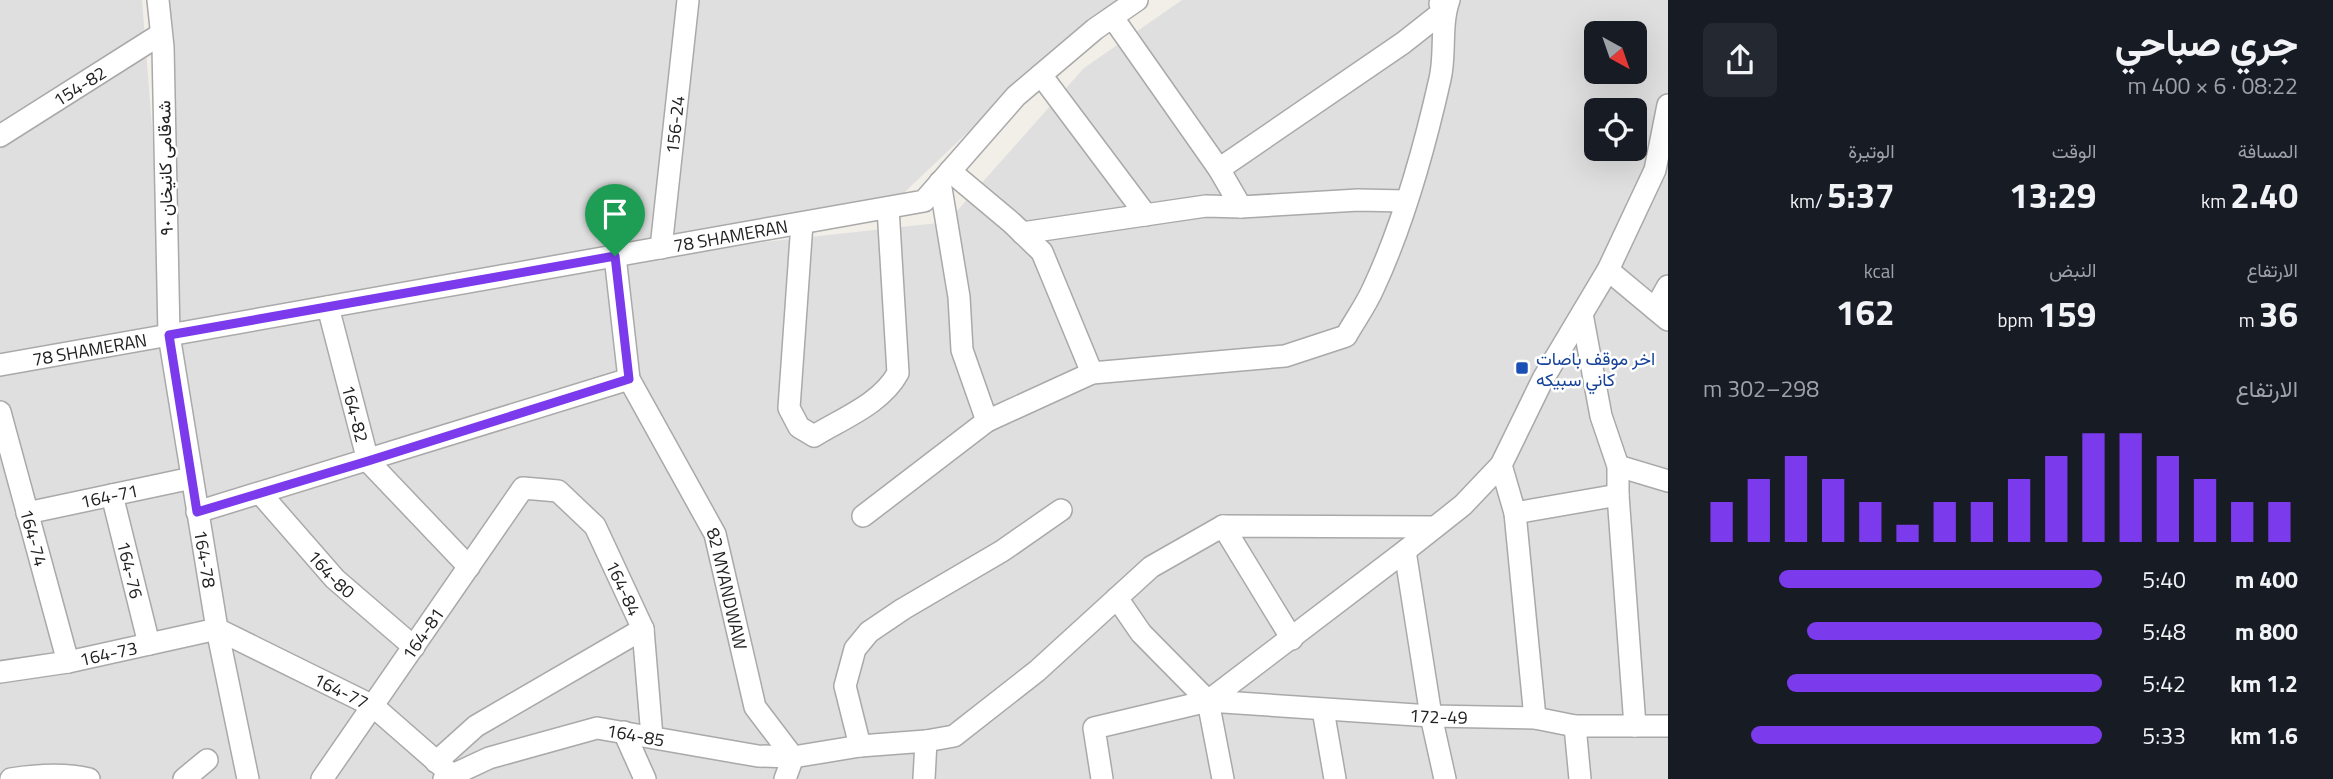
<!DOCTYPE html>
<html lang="ar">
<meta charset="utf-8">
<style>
:root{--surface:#171b24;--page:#242831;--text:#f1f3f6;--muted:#9ea1a6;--accent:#7c3aed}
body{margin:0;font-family:"Titillium Web",Vazirmatn,sans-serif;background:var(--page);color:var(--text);direction:rtl;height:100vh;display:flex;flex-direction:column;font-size:26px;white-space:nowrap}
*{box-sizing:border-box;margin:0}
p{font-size:23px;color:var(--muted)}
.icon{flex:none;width:38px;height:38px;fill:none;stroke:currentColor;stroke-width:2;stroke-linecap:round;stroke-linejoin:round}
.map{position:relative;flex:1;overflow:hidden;direction:ltr}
.side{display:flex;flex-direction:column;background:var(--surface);width:665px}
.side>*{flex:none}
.needle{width:46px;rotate:140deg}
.controls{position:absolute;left:1584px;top:21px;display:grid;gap:14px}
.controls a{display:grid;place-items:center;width:63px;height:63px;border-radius:10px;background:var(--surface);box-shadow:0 7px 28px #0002;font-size:35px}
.pin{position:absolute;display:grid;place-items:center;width:60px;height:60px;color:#fff;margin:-72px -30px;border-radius:50% 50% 50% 0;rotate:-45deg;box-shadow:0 0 7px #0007}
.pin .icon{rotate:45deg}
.round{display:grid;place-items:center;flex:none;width:74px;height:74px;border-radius:10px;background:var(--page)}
.headline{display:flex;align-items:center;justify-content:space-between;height:119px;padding:0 35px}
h1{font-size:38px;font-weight:700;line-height:52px}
.metrics{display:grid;grid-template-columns:repeat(3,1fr);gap:10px;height:119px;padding:7px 35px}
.metrics div{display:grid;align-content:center}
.metrics b{font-size:35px;font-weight:700}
.metrics small{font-size:19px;font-weight:400}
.metrics p{font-size:19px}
.chart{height:196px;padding:14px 35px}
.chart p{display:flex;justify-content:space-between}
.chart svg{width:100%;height:126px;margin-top:7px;stroke:var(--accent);stroke-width:6}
ul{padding:0 35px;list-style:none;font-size:23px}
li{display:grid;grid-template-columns:112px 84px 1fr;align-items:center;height:52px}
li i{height:18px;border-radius:9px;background:var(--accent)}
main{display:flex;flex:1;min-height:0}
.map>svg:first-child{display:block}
.residential{fill:#e0dfdf;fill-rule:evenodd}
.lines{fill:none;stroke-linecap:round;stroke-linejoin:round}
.minor-casing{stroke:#a9a9a9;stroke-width:24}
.minor{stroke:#fff;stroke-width:21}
.route-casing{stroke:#fff;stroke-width:14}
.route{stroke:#7c3aed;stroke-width:9}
.transit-dot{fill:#1a4fb4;stroke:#fff;stroke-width:2.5}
.labels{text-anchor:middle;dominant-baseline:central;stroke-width:5;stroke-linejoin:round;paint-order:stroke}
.street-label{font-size:18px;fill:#222;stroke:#fff}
.transit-label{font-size:18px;fill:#164399;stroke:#fff;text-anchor:start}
</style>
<main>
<section class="side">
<div class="headline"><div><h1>جري صباحي</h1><p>08:22 · 6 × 400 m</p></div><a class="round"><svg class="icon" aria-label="share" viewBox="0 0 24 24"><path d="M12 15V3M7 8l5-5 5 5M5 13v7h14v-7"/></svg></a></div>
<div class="metrics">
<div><p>المسافة</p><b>2.40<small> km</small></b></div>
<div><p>الوقت</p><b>13:29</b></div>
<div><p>الوتيرة</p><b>5:37<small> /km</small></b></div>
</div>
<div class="metrics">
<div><p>الارتفاع</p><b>36<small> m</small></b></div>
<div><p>النبض</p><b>159<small> bpm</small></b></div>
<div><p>kcal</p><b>162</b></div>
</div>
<div class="chart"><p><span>الارتفاع</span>298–302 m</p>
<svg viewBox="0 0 160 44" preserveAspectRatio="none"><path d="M5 44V30M15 44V22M25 44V14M35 44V22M45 44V30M55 44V38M65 44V30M75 44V30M85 44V22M95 44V14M105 44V6M115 44V6M125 44V14M135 44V22M145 44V30M155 44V30"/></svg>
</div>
<ul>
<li><b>400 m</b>5:40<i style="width:81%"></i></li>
<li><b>800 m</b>5:48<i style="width:74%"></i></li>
<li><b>1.2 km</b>5:42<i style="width:79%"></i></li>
<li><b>1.6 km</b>5:33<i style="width:88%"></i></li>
</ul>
</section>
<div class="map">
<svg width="1668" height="779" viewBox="0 0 1668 779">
<rect width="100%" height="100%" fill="#f2efe9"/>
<!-- residential -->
<path class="residential" d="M0 0H142L166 305 153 0H1121L1046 58 888 208 591 261 947 222 1084 68 1182 0H1668V779H0ZM1596 33H1634V72H1596ZM1596 110H1634V149H1596Z"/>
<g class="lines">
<defs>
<g id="minor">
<path id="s1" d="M158 0 163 47 169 335 217 629 248 779"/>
<polyline points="1113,18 1219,169 1241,207"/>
<polyline points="1041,75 1146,215"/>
<path id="s2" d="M0 136 161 34"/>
<polyline points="1219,169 1403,43 1445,10 1440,4"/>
<path d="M950 171 1012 223 1042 252 1092 373 1285 356 1346 336C1355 320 1366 305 1373 289 1404 223 1424 150 1440 79 1446 54 1440 25 1449 0"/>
<polyline points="940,182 959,297 962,350 987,421"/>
<path d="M802 223 789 408 799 427 814 436C843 418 881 404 898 373L888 208"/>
<polyline points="1022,233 1206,206 1241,207 1358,200 1405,201"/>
<path id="s3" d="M661 248 688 0"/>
<path id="s4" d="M615 256 629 379 715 534 755 707 793 757"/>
<polyline points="1608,270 1668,320"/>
<path id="s5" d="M328 307 368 461 469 567"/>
<polyline points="1655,309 1668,286"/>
<polyline points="1582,314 1601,416 1618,466 1618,495 1635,726"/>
<path id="s6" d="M0 365 924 201 1016 96 1095 29 1137 0"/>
<path id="s7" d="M0 412 68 662"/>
<polyline points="1501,465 1515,513 1535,718"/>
<polyline points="1618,466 1668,481"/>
<path id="s8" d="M260 493 335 579 414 647"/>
<path id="s9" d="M112 495 149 644"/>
<polyline points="197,512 629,379"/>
<path id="s10" d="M27 513 192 478"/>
<polyline points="1515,513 1618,495"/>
<polyline points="863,516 987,421 1092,373"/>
<polyline points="1223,526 1292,639"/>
<polyline points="1405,551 1431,716 1445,779"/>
<polyline points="1117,598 1141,633 1208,701 1223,779"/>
<path id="s11" d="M0 672 68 662 217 629 373 706 452 775"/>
<path id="s12" d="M1208 701 1431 716 1535 718 1575 726H1668"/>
<polyline points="1323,710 1335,779"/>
<polyline points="1575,726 1580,779"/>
<polyline points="624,732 645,779"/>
<polyline points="926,741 954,736 1037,671 1151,567 1223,526 1435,527"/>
<polyline points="860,746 845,686 855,649 869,632 903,609 1002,551 1061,510"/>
<polyline points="436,762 476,726 643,629"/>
<path d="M11 779C37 775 64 773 89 779"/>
<polyline points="184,779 207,760"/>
<path id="s13" d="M322 779 523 488 558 491 595 526 643 629 652 737"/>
<path id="s14" d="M444 779 489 758 597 728 758 756 793 757 860 746 926 741 924 779"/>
<polyline points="785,779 793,757"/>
<polyline points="1102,779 1094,728 1208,701 1405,551 1463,505 1501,465 1543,379 1608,270 1655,170 1668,105"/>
</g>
</defs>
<!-- minor casing -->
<use href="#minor" class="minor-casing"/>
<!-- minor -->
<use href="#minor" class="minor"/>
</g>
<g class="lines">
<defs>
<polygon id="route" points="615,256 629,379 368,461 197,512 169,335"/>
</defs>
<!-- route casing -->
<use href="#route" class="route-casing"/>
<!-- route -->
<use href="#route" class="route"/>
</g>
<!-- markers -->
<rect class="transit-dot" x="1515" y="361" width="14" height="14" rx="3.5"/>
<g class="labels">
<!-- street labels -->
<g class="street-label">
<text stroke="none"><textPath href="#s2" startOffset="94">154-82</textPath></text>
<text stroke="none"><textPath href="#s3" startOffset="124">156-24</textPath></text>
<text transform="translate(165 168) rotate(-91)">شەقامی کانیخان ٩٠</text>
<text stroke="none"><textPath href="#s6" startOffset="742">78 SHAMERAN</textPath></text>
<text stroke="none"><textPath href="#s6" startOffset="91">78 SHAMERAN</textPath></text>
<text stroke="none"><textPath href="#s5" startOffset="110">164-82</textPath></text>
<text stroke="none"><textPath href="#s10" startOffset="84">164-71</textPath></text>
<text stroke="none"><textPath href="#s7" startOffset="130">164-74</textPath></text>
<text stroke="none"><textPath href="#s1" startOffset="562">164-78</textPath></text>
<text stroke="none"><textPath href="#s9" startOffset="77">164-76</textPath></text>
<text stroke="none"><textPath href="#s8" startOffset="108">164-80</textPath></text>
<text stroke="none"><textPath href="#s13" startOffset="508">164-84</textPath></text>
<text stroke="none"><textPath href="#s4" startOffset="357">82 MYANDWAW</textPath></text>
<text stroke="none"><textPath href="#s13" startOffset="177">164-81</textPath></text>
<text stroke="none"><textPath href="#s11" startOffset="110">164-73</textPath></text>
<text stroke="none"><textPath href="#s11" startOffset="360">164-77</textPath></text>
<text stroke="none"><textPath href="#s12" startOffset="231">172-49</textPath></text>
<text stroke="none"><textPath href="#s14" startOffset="201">164-85</textPath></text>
</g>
<!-- transit labels -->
<g class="transit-label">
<text x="1536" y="358">اخر موقف باصات<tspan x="1536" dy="21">كاني سبيكه</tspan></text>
</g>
</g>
</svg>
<div class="controls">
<a><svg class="needle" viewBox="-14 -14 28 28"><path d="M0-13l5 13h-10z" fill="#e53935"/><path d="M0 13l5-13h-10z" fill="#9ea1a6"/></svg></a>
<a><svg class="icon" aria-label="locate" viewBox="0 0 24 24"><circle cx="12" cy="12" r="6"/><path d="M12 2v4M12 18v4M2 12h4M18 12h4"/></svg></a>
</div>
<div class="pin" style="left:615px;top:256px;background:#1e9e55"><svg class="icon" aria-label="arrive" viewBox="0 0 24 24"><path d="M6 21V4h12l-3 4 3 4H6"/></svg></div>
</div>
</main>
